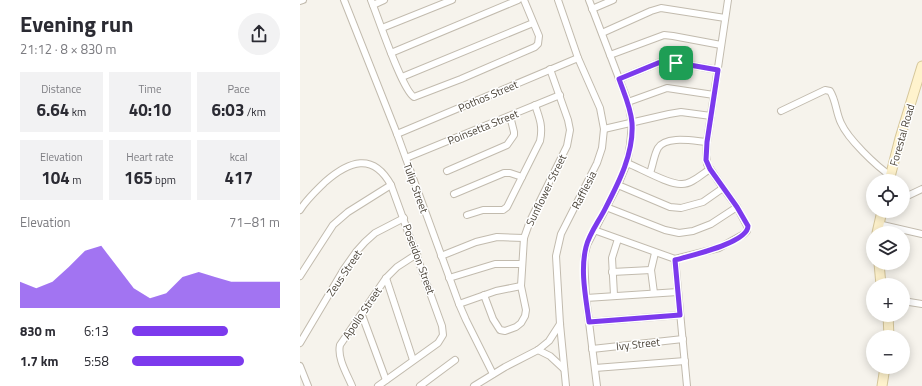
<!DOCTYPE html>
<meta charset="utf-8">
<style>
:root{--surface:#fff;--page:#f2f2f3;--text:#2b2b33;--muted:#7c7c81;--accent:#7c3aed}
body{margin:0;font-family:"Titillium Web",sans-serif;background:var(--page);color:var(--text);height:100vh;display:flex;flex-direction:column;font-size:15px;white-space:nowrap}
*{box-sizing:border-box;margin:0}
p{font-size:13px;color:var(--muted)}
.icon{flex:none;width:22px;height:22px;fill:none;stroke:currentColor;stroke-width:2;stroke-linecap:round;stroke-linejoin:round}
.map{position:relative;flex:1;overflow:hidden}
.details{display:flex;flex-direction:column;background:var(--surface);width:300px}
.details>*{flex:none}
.buttons{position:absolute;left:566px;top:174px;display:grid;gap:8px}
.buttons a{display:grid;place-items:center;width:44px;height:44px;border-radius:50%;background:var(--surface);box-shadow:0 2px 10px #0003;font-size:20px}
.pin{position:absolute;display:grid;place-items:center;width:34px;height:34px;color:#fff;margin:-17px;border-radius:8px;box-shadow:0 2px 6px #0006}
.round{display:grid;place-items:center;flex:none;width:42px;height:42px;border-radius:21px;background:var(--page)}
.summary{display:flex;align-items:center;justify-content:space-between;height:68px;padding:0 20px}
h1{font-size:22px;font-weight:700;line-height:30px}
.stats{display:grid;grid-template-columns:repeat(3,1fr);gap:6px;height:68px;padding:4px 20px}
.stats div{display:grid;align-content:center;border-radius:0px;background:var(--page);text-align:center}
.stats b{font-size:17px;font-weight:700}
.stats small{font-size:11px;font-weight:400}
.stats p{font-size:11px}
.chart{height:112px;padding:8px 20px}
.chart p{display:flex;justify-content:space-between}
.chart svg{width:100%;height:72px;margin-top:4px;fill:var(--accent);opacity:.7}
ul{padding:0 20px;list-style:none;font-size:13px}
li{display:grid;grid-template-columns:64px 48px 1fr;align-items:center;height:30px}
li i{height:10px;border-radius:5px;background:var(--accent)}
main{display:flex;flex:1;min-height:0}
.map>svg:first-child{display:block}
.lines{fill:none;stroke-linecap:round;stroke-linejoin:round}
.street-casing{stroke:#c2bbae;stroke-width:8}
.secondary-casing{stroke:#d6c79b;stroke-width:11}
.street{stroke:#fff;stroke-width:6}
.secondary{stroke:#fff3cd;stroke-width:9}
.route-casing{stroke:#fff;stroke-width:8}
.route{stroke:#7c3aed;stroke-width:5}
.labels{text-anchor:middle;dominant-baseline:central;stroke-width:3;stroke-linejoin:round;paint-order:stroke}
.street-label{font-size:11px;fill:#4b4439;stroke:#fff}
</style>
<main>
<section class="details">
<div class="summary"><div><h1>Evening run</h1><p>21:12 · 8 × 830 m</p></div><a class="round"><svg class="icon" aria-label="share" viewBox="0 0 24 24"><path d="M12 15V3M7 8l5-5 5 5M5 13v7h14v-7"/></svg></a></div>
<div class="stats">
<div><p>Distance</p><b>6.64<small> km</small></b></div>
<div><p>Time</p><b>40:10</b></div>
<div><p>Pace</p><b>6:03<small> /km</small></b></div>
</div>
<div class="stats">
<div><p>Elevation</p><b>104<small> m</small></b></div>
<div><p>Heart rate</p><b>165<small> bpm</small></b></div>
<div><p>kcal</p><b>417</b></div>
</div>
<div class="chart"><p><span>Elevation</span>71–81 m</p>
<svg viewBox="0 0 160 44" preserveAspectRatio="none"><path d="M0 44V28L10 32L20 28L30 19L40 9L50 6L60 19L70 32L80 38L90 35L100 25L110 22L120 25L130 28L140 28L150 28L160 28V44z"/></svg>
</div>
<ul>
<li><b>830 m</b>6:13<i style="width:65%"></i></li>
<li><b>1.7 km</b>5:58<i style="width:76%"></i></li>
</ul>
</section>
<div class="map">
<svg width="622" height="386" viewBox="0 0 622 386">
<rect width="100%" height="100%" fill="#f6f3ec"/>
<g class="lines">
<defs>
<g id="street">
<polyline points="44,0 97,134 159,304 166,320 193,374"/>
<path d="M71 0C78 17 102 90 114 97L161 79 235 47 238 44 239 36 224 0"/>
<polyline points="258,0 278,58 300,108 304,129 302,148 297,163 261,234 256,256 260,324 266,386"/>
<polyline points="289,0 328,102 332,123 330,145 327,163 318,185 287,245 284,257 286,298 297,386"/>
<polyline points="0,1 3,0"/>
<polyline points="73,5 84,0"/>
<polyline points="292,9 313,0"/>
<polyline points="82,28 152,0"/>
<polyline points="302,33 351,11 361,8 425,18"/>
<polyline points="91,53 218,0"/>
<polyline points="310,55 364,35 373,36 421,45"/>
<polyline points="102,77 233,23"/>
<polyline points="319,79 358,63 367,61 418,70"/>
<polyline points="328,102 367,88 414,95"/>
<path d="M481 111 525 90 530 91C536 100 536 113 541 123 548 139 576 166 591 176"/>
<polyline points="304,129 369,114 381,112 411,116"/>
<polyline points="97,134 278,58"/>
<polyline points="106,158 260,95"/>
<path d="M327 163C340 168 369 185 382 184 392 184 402 174 410 169"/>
<polyline points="147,171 207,145 214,135 214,132 210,116"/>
<path d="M350 173C353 165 354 155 358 148 366 135 394 141 407 142"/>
<polyline points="318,185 370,207 381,208 403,202 423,188"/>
<polyline points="154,194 204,173 210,173 222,177"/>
<polyline points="603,198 622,189"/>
<polyline points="306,207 365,230 379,233 393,231 411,224 437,207"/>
<path d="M0 210C7 199 16 191 25 182 49 161 73 152 91 185L142 326 143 335 138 343 78 386"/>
<path d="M167 215 183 210H203L207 207 240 141C243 127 240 119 235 105"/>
<polyline points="578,224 622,234"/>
<polyline points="294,230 375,259 419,248 444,234 447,231 447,226 437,207 423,188 407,164 406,155 407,142 428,0"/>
<polyline points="141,256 176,242 197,237 224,238"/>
<polyline points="375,259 387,386"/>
<polyline points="312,272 351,270"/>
<polyline points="0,276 33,225 48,212 91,185"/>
<polyline points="86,278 113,360"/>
<polyline points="149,278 195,264 222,264"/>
<polyline points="354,293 351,270 355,253"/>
<polyline points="184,295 193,319 200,330 205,331 216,327 221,323 225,316 226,310 221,286 224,238 230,221 267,146 270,130 268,120 250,69"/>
<polyline points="314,295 312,258 318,239"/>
<polyline points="286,298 378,292"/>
<polyline points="603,301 622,304"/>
<polyline points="159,304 196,291 221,286"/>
<polyline points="62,315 86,380"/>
<polyline points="289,322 380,315"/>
<polyline points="0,343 44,269 56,252 65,242 75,233 104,218"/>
<polyline points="292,349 383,339"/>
<polyline points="238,350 250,356 264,369"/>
<polyline points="0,366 8,386"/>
<polyline points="295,368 385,361"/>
<path d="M52 386C47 374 37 358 40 345L86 278 97 267 117 254"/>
<polyline points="120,386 155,360"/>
<polyline points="174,386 205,367 238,350 249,341 260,324"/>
</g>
<g id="secondary">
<polyline points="589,181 600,138 622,66"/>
<polyline points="577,233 582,211"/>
<polyline points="579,263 581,285"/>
<polyline points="588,315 589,337"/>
<polyline points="582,386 585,367"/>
</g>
</defs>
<!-- street casing -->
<use href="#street" class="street-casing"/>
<!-- secondary casing -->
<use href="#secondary" class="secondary-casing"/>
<!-- street -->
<use href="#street" class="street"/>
<!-- secondary -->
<use href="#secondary" class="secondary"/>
</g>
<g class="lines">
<defs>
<path id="route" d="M367 61 418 70 407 142 406 160 410 169 437 207 448 226C448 243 389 256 375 260L380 315 289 322C286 298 280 271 286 247 289 234 299 221 305 209 319 182 334 153 332 123 331 108 324 93 319 79L358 63Z"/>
</defs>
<!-- route casing -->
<use href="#route" class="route-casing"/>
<!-- route -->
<use href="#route" class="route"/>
</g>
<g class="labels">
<!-- street labels -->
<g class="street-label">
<text transform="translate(188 96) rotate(-23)">Pothos Street</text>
<text transform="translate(183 127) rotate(-22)">Poinsetta Street</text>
<text transform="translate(602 135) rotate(-74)">Forestal Road</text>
<text transform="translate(116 188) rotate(70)">Tulip Street</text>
<text transform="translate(246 190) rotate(-64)">Sunflower Street</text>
<text transform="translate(284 190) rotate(-63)">Rafflesia</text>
<text transform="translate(119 259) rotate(70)">Poseidon Street</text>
<text transform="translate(44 273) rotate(-56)">Zeus Street</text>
<text transform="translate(62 313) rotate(-56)">Apollo Street</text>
<text transform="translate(338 344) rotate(-6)">Ivy Street</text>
</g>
</g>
</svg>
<div class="buttons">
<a><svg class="icon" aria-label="locate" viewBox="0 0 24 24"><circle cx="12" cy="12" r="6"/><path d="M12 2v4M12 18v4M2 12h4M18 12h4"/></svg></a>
<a><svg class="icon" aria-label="layers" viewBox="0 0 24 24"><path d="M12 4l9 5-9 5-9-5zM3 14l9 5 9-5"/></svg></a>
<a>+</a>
<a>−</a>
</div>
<div class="pin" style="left:376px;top:63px;background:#1e9e55"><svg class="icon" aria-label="arrive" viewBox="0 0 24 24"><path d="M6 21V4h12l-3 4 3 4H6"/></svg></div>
</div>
</main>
